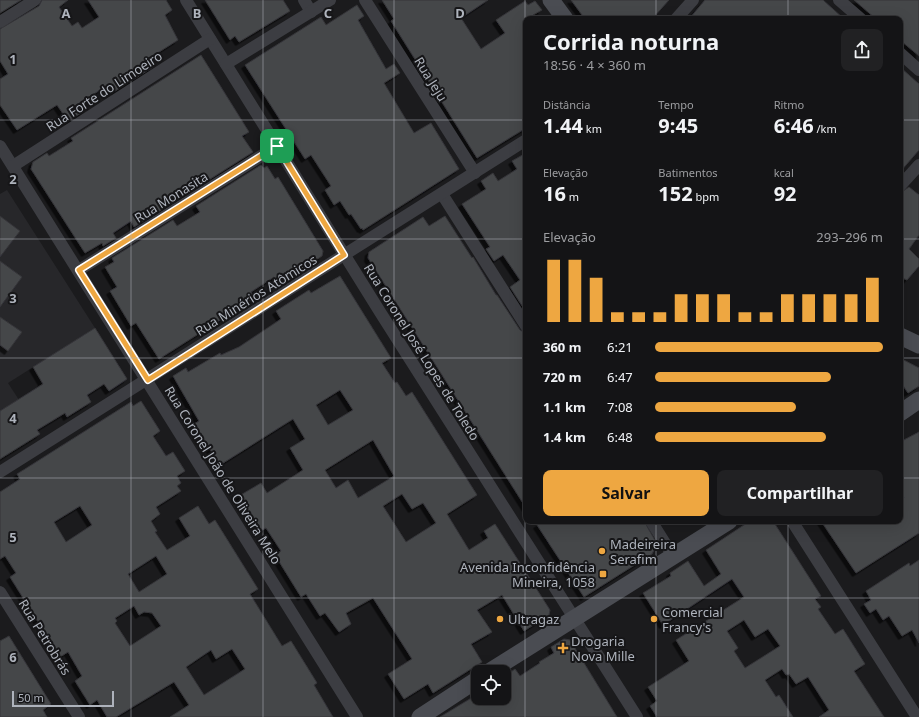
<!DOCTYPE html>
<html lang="pt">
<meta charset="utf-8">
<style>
:root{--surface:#141416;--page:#212123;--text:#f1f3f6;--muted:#9d9ea1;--line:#333335;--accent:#eea741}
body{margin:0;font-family:"Noto Sans",sans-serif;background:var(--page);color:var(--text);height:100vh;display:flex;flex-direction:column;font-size:15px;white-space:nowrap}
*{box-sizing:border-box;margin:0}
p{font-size:13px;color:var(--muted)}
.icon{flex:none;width:22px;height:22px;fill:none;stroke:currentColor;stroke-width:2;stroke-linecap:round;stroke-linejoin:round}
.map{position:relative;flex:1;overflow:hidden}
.sheet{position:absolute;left:523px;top:16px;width:380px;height:508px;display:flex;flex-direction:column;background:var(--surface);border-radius:8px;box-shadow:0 4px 16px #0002,0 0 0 1px var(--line)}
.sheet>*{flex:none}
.buttons{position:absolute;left:471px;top:665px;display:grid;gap:8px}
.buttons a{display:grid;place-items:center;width:40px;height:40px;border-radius:8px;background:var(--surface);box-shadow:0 4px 16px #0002,0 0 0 1px var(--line);font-size:20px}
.scale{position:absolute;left:12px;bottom:10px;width:102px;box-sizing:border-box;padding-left:4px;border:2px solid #aeb3bc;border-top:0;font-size:11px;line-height:14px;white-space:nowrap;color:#aeb3bc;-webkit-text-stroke:3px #161618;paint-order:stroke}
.pin{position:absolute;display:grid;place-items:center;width:34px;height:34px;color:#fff;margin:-17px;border-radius:8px;box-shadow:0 2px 6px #0006}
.round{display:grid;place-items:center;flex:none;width:42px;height:42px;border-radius:8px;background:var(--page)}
.head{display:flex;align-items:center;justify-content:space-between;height:68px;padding:0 20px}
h1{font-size:22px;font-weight:700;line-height:30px}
.stats{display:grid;grid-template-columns:repeat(3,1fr);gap:6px;height:68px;padding:4px 20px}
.stats div{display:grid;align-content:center}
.stats b{font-size:20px;font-weight:700}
.stats small{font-size:11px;font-weight:400}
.stats p{font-size:11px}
.chart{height:112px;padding:8px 20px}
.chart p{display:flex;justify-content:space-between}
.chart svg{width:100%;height:72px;margin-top:4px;stroke:var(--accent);stroke-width:6}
.cta{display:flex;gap:8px;margin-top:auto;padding:8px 20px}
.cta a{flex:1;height:46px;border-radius:8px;background:var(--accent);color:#111;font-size:16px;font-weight:700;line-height:46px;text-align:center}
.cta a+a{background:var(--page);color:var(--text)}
ul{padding:0 20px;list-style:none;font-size:13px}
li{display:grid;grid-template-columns:64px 48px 1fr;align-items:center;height:30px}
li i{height:10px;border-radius:5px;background:var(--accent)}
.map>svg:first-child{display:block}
.built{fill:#27272a}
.building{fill:#45464a;stroke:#353539;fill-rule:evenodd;filter:url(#shadow)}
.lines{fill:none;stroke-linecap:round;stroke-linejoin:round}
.street{stroke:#3c3d42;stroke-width:12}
.secondary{stroke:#4a4c52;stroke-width:17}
.route-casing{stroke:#fff;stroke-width:8}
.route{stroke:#eea741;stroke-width:5}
.grid{fill:none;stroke:#aeb3bc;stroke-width:1;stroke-opacity:0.55}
.poi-dot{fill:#eea741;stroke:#161618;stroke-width:1.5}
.labels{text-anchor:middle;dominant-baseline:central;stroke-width:4;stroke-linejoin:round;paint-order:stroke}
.street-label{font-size:13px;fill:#aeb3bc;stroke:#161618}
.poi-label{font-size:13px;fill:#aeb3bc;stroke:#161618;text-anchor:start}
.grid-label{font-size:13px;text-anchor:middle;font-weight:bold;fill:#aeb3bc;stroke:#161618;stroke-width:4;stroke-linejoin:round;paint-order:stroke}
</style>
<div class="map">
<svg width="919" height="717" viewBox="0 0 919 717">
<defs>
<filter id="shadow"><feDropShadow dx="-3.5" dy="3.5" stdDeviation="0" flood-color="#0009"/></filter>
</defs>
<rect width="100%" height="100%" fill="#1b1b1d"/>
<!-- built -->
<polygon class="built" points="7,190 95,328 8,383 19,400 0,411 0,194"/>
<!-- building -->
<g class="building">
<polygon points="0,0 21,0 0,13"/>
<polygon points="42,0 68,0 59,7 72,26 78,22 82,28 99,17 88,0 166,0 172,10 165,15 178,40 148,59 153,67 115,91 110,84 79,103 84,111 68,121 57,105 17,130 0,105 0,79 8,74 0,61 0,29 39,6"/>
<polygon points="205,0 283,0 290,11 239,42 235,36 230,40"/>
<polygon points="382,0 488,0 461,18 481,49 505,33 496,20 525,1 528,5 535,1 542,10 533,15 536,19 526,19 526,128 477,158 391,21 394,19"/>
<polygon points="571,0 669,0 652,19 585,19"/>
<polygon points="705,0 823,0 844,19 689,19"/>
<polygon points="854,0 919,0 919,56 900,40 900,19 876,19"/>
<polygon points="357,5 364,16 358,20 386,69 394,64 400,73 384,83 414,133 431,123 459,169 363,230 362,228 361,229 351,214 349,215 340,201 334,205 325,190 331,186 311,155 305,159 245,65 321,17 326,25"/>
<polygon points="201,55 249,132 242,136 253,152 134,227 131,221 113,233 116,238 103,246 102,243 85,253 31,169 33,162 47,153 49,156 73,141 71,138"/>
<polygon points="900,67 919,84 919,150 900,172"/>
<polygon points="526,153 526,312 510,287 520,280 503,255 494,261 486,249 490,247 462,204 486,189 481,181 493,173 498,181 517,169 512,161"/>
<polygon points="261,165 264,168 267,166 275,179 278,177 323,251 322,256 279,284 274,277 251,292 255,298 159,359 136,323 131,326 110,291 117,287 105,267 114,262 112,258 173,220 177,226 200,212 196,206"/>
<polygon points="909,187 919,195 919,235 909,249 919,259 919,266 907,280 900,277 900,193"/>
<polygon points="0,216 20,231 0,257"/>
<polygon points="445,216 472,258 473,257 496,295 497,295 520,330 526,333 526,508 368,258 369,252 423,217 429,226"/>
<polygon points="0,261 22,277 0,307"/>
<path d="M340 276 391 358 382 363 395 383 397 382 406 396 412 392 477 495 447 514 469 550 488 538 484 531 495 524 550 610 549 615 524 631 502 595 477 610 492 632 471 644 482 662 433 693 428 684 404 699 388 674 412 659 373 598 346 613 351 624 339 632 325 613 320 616 306 594 301 597 275 555 281 551 266 528 260 531 239 496 261 483 267 493 303 470 290 448 305 439 293 419 220 465 194 424 199 421 173 376 186 368 188 372 220 353 221 355 239 347 281 319 276 311 309 290 311 293ZM340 390 353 410 328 425 316 405ZM373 440 394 476 358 498 348 480 336 488 325 470ZM402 494 412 509 423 503 436 523 406 542 383 506Z"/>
<polygon points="0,317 22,332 8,351 0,345"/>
<polygon points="95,328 127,379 109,391 104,384 87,395 91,402 67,417 65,413 37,430 40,434 0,459 0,411 43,384 33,367"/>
<polygon points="900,358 919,368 919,386 908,393 900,381"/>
<path d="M141 401 160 431 153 436 166 456 173 452 185 471 177 476 181 483 177 486 181 491 156 507 160 514 151 521 157 531 155 532 167 550 190 536 179 518 198 506 209 524 215 520 258 589 250 594 282 646 291 641 317 683 314 685 333 717H170L189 705 174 682 116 717H107L97 700 90 705 75 681 82 676 68 652 60 657 10 577 16 573 5 556 0 559V492L20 479 17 474 25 469 131 402 133 406ZM80 506 92 525 66 542 54 522ZM156 556 167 574 139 592 128 574ZM134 606 139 615 144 612 152 613 161 626 130 646 115 623 117 621 115 618ZM232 649 245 669 204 695 186 667 211 650 216 659Z"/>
<polygon points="919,432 919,533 856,573 821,521 900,521 900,500 904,498 900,491 900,442"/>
<polygon points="543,521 644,521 657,544 652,554 584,597 537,525"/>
<path d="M750 521H773L821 596 815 599 821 607 818 609 835 634 843 629 865 664 854 671 884 717H819L829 710 808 677 796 684 789 674 786 675 782 669 765 680 776 697 779 695 793 717H657L650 706 657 701 648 687 689 661 676 640 744 597 732 579 663 625 643 593 671 576 670 573 688 561 704 586 721 574 706 550ZM744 620 755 637 768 629 780 646 745 668 734 651 738 648 727 631Z"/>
<polygon points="919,560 919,643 912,630 902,636 889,616 883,620 876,609 870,613 864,604 871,600 866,591 909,563 910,566"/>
<polygon points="9,636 51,704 43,710 47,717 0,717 0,641"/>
<polygon points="564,639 570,640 617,717 440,717 478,694 478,698 504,698 504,688 509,685 504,677 515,669 520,676 540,663 539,662 554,653 551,647"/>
</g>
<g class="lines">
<!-- street -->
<g class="street">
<polyline points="186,0 380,312 637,717"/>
<polyline points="304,0 311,12"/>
<polyline points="365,0 475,173"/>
<polyline points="839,0 861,19"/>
<polyline points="676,19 693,0"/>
<polyline points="0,22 35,0"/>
<polyline points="900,53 919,70"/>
<polyline points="226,64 330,0"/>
<polyline points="0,146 357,717"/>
<polyline points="13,166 210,39"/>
<polyline points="900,186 919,165"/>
<polyline points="442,194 526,326"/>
<polyline points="79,270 277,146"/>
<polyline points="0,472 526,140"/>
<polyline points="651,521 673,556"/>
<polyline points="792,521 917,717"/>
<polyline points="0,592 79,717"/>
</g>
<!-- secondary -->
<g class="secondary">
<polyline points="551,0 565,19"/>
<polyline points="900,336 919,345"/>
<polyline points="900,413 919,400"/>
<polyline points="489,672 729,521"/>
<polyline points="420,717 478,679"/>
</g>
</g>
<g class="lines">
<defs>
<polygon id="route" points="277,146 344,255 148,380 79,270"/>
</defs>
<!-- route casing -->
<use href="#route" class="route-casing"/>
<!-- route -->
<use href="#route" class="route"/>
</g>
<!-- grid -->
<path class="grid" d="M131 0V717M263 0V717M394 0V717M525 0V717M656 0V19M788 0V19M0 120H526M900 120H919M0 239H526M900 239H919M0 358H526M900 358H919M0 478H526M900 478H919M656 521V717M788 521V717M0 598H919"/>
<!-- markers -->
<g class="poi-dot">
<circle cx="602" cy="551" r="4"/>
<rect x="599" y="570" width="8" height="8" rx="2"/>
<circle cx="500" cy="619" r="4"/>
<circle cx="654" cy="619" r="4"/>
<path d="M561 642h4v4h4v4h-4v4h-4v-4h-4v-4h4z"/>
</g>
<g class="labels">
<!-- street labels -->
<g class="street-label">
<text transform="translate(431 79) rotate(58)">Rua Jeju</text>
<text transform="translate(104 91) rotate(-33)">Rua Forte do Limoeiro</text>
<text transform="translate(171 197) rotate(-32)">Rua Monasita</text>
<text transform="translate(256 295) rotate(-32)">Rua Minérios Atômicos</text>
<text transform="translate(422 352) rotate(58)">Rua Coronel José Lopes de Toledo</text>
<text transform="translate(223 475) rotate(58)">Rua Coronel João de Oliveira Melo</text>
<text transform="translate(45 637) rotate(58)">Rua Petrobrás</text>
</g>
<!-- poi labels -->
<g class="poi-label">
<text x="610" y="544">Madeireira<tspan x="610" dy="15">Serafim</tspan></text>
<text x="595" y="567" text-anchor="end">Avenida Inconfidência<tspan x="595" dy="15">Mineira, 1058</tspan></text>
<text x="662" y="612">Comercial<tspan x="662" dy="15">Francy's</tspan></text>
<text x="508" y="619">Ultragaz</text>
<text x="571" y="641">Drogaria<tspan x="571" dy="15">Nova Mille</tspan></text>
</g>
</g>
<g class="grid-label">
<text x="66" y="18">A</text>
<text x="197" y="18">B</text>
<text x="328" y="18">C</text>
<text x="460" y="18">D</text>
<text x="13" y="64">1</text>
<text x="13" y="184">2</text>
<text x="13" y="303">3</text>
<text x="13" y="423">4</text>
<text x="13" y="542">5</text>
<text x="13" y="662">6</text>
</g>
</svg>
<div class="buttons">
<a><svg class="icon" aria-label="locate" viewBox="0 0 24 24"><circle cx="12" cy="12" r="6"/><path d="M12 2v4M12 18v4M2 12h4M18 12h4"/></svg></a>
</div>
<div class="scale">50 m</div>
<div class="pin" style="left:277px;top:146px;background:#1e9e55"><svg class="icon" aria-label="arrive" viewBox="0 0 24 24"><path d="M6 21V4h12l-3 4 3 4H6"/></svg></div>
<section class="sheet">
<div class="head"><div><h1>Corrida noturna</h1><p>18:56 · 4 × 360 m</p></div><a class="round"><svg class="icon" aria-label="share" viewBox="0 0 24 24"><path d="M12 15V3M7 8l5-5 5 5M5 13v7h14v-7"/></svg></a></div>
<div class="stats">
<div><p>Distância</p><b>1.44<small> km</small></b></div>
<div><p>Tempo</p><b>9:45</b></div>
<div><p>Ritmo</p><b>6:46<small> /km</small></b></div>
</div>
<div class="stats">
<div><p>Elevação</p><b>16<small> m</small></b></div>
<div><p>Batimentos</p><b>152<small> bpm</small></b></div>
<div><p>kcal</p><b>92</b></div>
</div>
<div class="chart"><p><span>Elevação</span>293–296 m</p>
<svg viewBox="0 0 160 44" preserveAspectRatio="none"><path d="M5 44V6M15 44V6M25 44V17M35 44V38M45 44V38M55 44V38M65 44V27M75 44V27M85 44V27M95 44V38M105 44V38M115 44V27M125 44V27M135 44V27M145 44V27M155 44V17"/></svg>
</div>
<ul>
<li><b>360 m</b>6:21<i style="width:100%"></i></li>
<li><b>720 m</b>6:47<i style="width:77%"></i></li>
<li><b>1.1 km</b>7:08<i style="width:62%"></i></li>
<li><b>1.4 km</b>6:48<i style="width:75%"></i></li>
</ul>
<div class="cta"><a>Salvar</a><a>Compartilhar</a></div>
</section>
</div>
